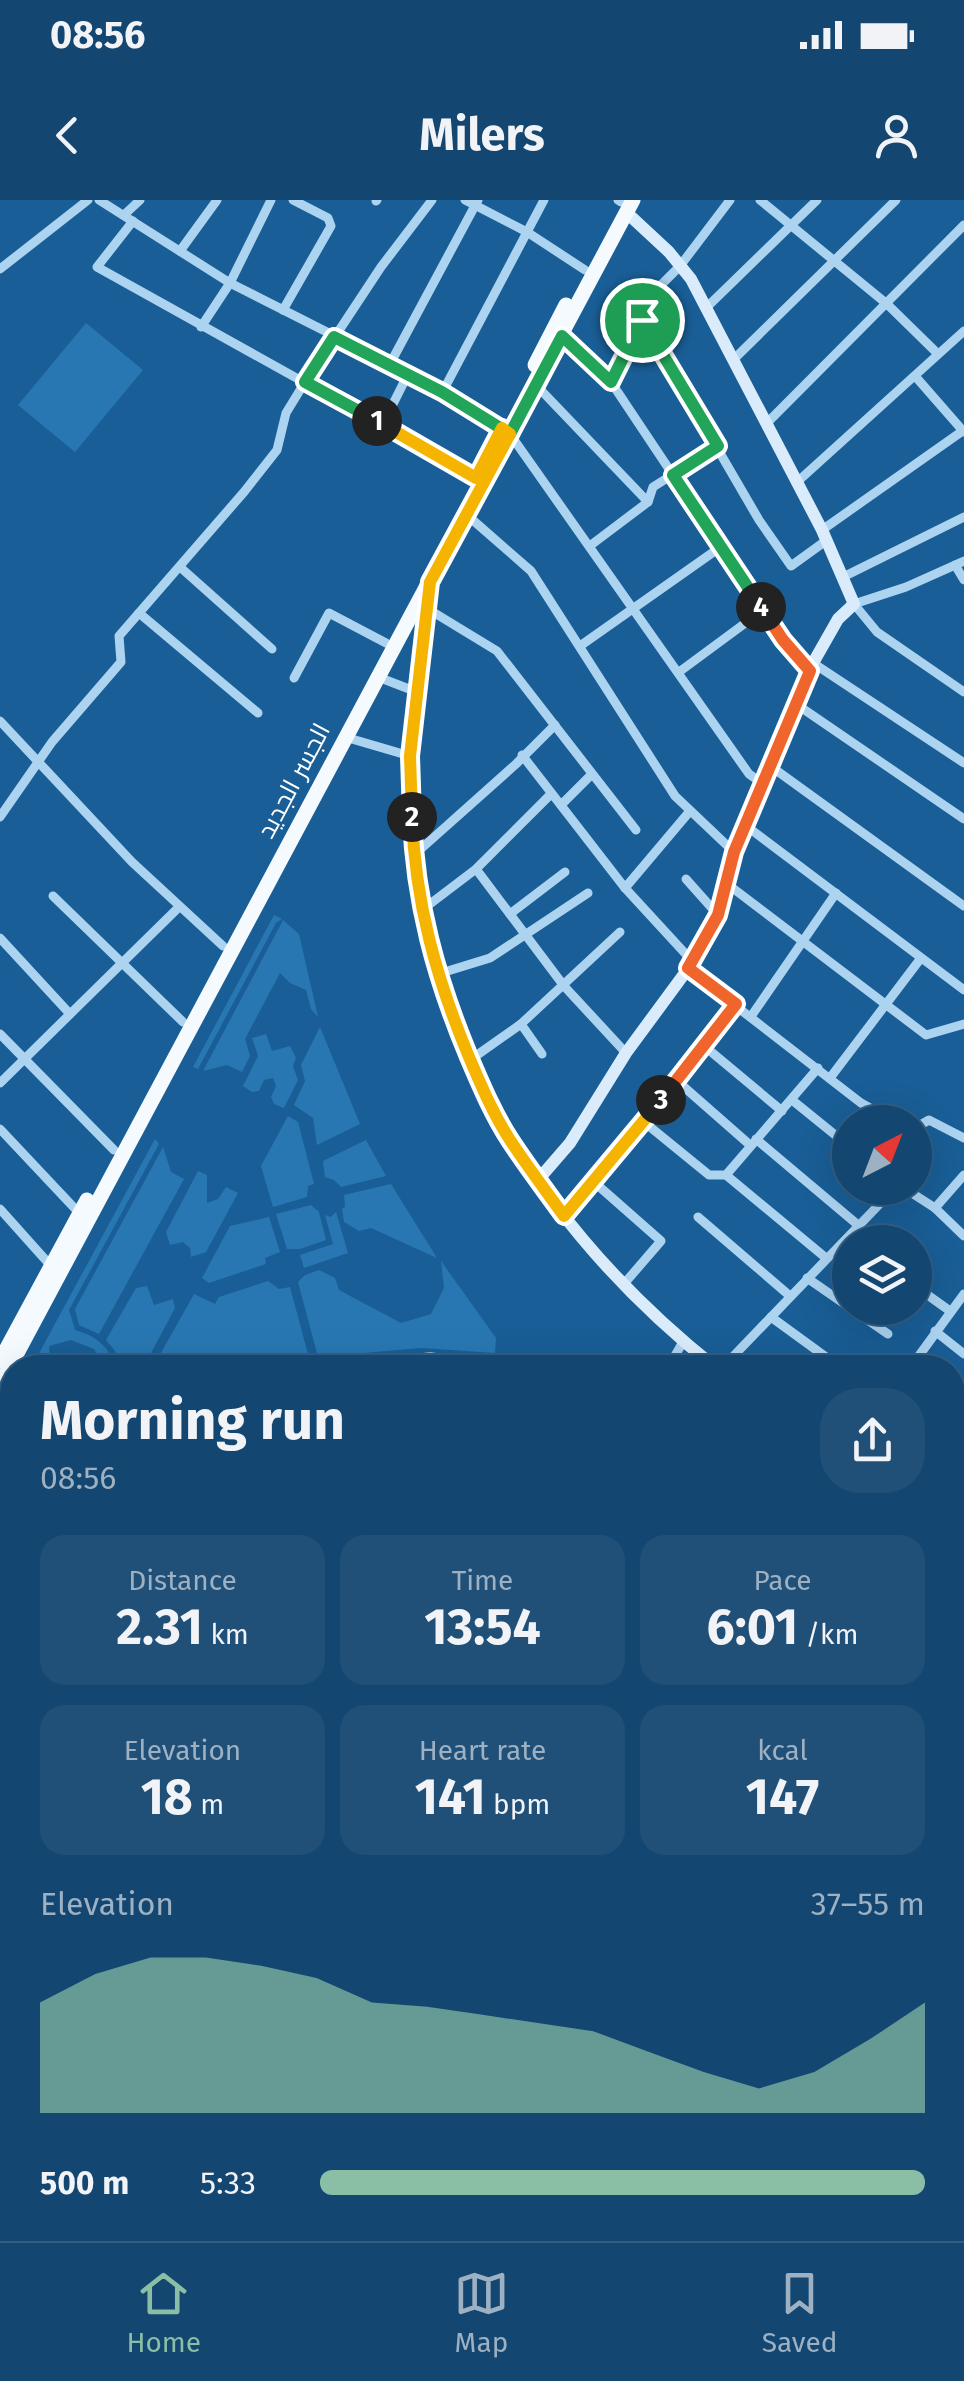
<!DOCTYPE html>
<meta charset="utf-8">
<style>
:root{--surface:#134670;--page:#205078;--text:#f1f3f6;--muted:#9db1c3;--line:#325e83;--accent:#8abfa5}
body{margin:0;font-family:"Fira Sans",Cairo,sans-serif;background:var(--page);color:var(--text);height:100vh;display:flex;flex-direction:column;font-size:38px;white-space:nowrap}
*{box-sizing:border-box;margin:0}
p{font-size:32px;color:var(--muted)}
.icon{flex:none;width:55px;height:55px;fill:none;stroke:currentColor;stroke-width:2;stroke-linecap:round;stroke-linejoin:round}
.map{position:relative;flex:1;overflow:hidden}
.sheet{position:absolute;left:0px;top:1155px;width:965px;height:888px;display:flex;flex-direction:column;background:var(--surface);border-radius:40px 40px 0 0;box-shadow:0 10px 40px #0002,0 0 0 2px var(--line)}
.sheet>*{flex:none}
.needle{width:65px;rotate:42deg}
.buttons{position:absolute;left:832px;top:905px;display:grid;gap:20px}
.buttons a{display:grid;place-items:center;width:100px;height:100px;border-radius:50%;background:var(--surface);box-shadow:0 10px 40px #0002,0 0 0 2px var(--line);font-size:50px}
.pin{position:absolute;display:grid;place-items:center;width:85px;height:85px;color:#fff;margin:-42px;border:5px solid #fff;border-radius:50%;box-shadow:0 2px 10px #0007}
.km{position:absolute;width:50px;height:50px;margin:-25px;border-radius:50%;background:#222;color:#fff;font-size:28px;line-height:50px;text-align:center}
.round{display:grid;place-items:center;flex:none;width:105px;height:105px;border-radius:40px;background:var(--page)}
.headline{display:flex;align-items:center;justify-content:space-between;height:170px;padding:0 40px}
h1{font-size:55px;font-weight:700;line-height:75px}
.stats{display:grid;grid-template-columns:repeat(3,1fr);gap:15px;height:170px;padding:10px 40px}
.stats div{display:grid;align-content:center;border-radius:25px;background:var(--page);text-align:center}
.stats b{font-size:50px;font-weight:700}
.stats small{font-size:28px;font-weight:400}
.stats p{font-size:28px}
.chart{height:280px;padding:20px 40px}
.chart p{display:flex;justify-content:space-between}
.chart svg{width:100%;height:180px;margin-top:10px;fill:var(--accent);opacity:.7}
ul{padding:0 40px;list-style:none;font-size:32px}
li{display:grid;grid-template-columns:160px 120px 1fr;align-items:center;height:75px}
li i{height:25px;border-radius:12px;background:var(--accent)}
.status{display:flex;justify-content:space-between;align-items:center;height:70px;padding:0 50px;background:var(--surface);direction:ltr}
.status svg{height:28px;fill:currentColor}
header{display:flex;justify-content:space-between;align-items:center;height:130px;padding:0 40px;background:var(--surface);font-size:45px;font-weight:700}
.dock{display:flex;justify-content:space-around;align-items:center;height:140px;border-top:2px solid var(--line);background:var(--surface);font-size:28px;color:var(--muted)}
.dock a{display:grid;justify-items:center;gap:5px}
.dock .current{color:var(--accent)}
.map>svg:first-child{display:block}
.green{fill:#2977b2}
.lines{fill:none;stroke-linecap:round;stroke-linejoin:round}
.street{stroke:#acd3f0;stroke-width:9}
.secondary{stroke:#daecfb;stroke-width:12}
.primary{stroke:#f5faff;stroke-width:15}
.split-1-casing{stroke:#fff;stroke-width:20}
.split-2-casing{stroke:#fff;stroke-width:20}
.split-3-casing{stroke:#fff;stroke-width:20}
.split-4-casing{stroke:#fff;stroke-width:20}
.split-5-casing{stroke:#fff;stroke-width:20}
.split-1{stroke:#22a559;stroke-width:12}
.split-2{stroke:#f5b400;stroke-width:12}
.split-3{stroke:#f5b400;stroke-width:12}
.split-4{stroke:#f0652b;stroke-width:12}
.split-5{stroke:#22a559;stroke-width:12}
.labels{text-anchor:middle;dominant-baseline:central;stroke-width:8;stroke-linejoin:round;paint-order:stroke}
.street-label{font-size:25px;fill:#fff;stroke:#195e96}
</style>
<div class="status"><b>08:56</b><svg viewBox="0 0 49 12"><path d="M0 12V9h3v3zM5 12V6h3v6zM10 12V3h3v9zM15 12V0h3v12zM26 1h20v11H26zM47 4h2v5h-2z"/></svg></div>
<header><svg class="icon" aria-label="back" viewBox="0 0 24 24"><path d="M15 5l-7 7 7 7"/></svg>Milers<svg class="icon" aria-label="person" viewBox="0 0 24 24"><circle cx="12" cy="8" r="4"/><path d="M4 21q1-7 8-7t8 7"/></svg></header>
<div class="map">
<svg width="964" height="2041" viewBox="0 0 964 2041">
<rect width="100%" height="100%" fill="#195e96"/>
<!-- green -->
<g class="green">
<polygon points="86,123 143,170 75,252 18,205"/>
<polygon points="274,715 282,719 276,723 198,869 193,867"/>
<polygon points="283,720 299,734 318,817 311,809 306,790 290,783 280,773 245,839 250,856 242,872 227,865 203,871"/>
<polygon points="320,827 360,924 317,945 313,918 294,905 305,881 301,865"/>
<polygon points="266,834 272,851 290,846 296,858 293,866 298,880 284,908 274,904 271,897 276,886 273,878 264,880 259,891 252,892 243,886 258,856 252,838"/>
<polygon points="288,916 298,922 314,984 308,986 307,997 273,1007 261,966"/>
<path d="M155 939 159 944 69 1110 75 1130C96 1136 109 1146 115 1167H105L94 1149 71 1140 49 1146 50 1160 37 1157Z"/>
<polygon points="366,940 386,976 341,987 334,980 325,977 323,961"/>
<polygon points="163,947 171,972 184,979 99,1134 79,1125 75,1109"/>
<polygon points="198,971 207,975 207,1003 218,999 226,987 238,993 206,1052 191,1057 190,1048 183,1042 170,1045 166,1032"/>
<polygon points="391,984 437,1058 371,1028 359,1031 344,1022 342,1009 345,1007 344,995"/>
<polygon points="311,1005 319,1012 326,1040 300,1049 287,1049 276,1014"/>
<polygon points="336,1012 348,1053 304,1068 300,1055 333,1044 325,1015 331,1017"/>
<polygon points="269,1017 280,1052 265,1058 266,1064 209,1083 202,1078 230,1026"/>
<polygon points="441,1061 496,1138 495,1153 421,1148 318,1157 298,1082 305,1075 319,1070 335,1078 339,1090 401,1123 431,1114 444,1088"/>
<polygon points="268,1081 279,1089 290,1087 309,1158 248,1167 153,1167 194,1094 215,1104 219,1097"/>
<polygon points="147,1086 154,1105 173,1099 175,1108 150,1155 120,1167 115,1151 106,1140 136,1088"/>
<polygon points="12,1201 12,1276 0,1283 0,1224"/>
</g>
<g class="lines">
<!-- street -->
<g class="street">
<polyline points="99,0 230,83 390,164 510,234 749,574 762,583"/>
<polyline points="465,0 527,32 585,70"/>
<polyline points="618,0 621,2"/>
<polyline points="730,0 680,66 653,93 642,109 642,119 759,320 791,366 827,340"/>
<polyline points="760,0 887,104 938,154"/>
<polyline points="376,1 377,0"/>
<polyline points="124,15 140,0"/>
<polyline points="133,21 97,67 476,278"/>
<polyline points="180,51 217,0"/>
<polyline points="0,69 88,0"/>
<polyline points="707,107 817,0"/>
<polyline points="283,110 331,26 328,18 293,0"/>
<polyline points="201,127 230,83 271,0"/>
<polyline points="562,136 611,182 783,440 810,471"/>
<polyline points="733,160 896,0"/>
<polyline points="390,164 478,0"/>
<polyline points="915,176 964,232"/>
<polyline points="611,182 642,119"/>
<polyline points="536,185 648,302 591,345"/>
<polyline points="442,193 544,0"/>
<polyline points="383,224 408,174"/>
<polyline points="766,224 964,25"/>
<polyline points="796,283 964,131"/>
<polyline points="648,302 653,287 718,246"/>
<polyline points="467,315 531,371 675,596 734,652"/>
<polyline points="822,330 964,230"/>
<polyline points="964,361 906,387 854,404 877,432 964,492"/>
<polyline points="955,365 964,380"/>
<polyline points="180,367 272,449"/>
<polyline points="843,377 964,317"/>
<polyline points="428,409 497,451 636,630"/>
<polyline points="139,413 258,513"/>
<polyline points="580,446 722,346"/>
<polyline points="813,463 964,563"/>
<polyline points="679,472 763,410"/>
<polyline points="378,477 417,492"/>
<polyline points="294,478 329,413 386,443"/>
<polyline points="796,504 964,619"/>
<polyline points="0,521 132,662 223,746"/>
<polyline points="345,537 410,556"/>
<polyline points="522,555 625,688 693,762"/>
<polyline points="769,565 964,706"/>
<polyline points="561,605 591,575"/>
<polyline points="0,617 52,542 121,462 119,436 244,292 277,250 286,213 305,182 381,67 432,0"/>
<polyline points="745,625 964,790"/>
<polyline points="414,655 516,564 555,525"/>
<polyline points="476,669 564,786 626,853"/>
<polyline points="686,679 718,715"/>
<polyline points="726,683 926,835 964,824"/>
<polyline points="625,688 690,611"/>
<polyline points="53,696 183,822"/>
<polyline points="422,710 476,669 551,594"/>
<polyline points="510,714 565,672"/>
<polyline points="0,738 70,814"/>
<polyline points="688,769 861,903 895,922"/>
<polyline points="438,774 490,758 588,693"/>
<polyline points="752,815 836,693"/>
<polyline points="521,824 542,854"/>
<polyline points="0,834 114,950"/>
<polyline points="703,845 782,911"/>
<polyline points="470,860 521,824 620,732"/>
<polyline points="830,878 921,758"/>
<polyline points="676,880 750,945"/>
<polyline points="0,883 179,707"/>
<polyline points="792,900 850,947"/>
<polyline points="644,922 709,975 726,975 818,868"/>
<polyline points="915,928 929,920 964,938"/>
<polyline points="0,929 80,1014"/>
<polyline points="756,939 858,1025"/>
<polyline points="726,975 826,1058"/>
<polyline points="594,982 661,1041 623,1085"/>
<polyline points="904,988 935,1008 964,1036"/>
<polyline points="935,1008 964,975"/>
<polyline points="0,1009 51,1066"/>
<polyline points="564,1016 736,804"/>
<polyline points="698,1017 790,1096"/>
<polyline points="807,1078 888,1134"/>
<polyline points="915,1086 950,1111"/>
<polyline points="771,1117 841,1168"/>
<polyline points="935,1131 964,1154"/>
<polyline points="668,1168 684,1140"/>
<polyline points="722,1168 895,988"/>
<polyline points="910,1168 964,1094"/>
<polyline points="952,1218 964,1229"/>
<polyline points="952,1358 964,1365"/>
<polyline points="952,1469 964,1475"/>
<polyline points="952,1523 964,1531"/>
<polyline points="952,1549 964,1554"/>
<polyline points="952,1696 964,1679"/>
<polyline points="952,1791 964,1774"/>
<polyline points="12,1825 6,1839 12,1862"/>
<polyline points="952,1911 964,1919"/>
<polyline points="394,2030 407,2041"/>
<polyline points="464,2030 471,2041"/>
<polyline points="594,2030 604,2041"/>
<polyline points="245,2041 256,2030"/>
<polyline points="328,2041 337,2030"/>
<polyline points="379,2041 388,2030"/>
<polyline points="497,2041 506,2030"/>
</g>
<!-- secondary -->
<g class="secondary">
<path d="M430 385C425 443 410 501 410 559 407 810 522 1013 716 1168"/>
<polyline points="538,980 570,943 626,853 693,762 718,715 734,652 813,463 838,419 854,404 822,330 691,79 669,52 626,12"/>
<polyline points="952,1584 964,1568"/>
<polyline points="952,1820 964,1829"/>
<polyline points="578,2041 588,2030"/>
</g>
<!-- primary -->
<g class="primary">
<polyline points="535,165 566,105"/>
<polyline points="0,1161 87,1000"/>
<polyline points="323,1168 430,1160 524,1168"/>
<polyline points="0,1185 633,0"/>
<polyline points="0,1296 12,1288"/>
<polyline points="952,1313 964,1320"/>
<polyline points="0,1317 12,1307"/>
<polyline points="952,1327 964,1334"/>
<polyline points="0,1916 12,1923"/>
<polyline points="0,1932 12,1939"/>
<polyline points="132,2030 142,2041"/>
<polyline points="151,2030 159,2041"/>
</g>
</g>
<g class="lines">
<defs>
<polyline id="split-1" points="377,221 305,182 334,137 442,192 510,234 562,136 611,182 642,120"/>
<polyline id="split-2" points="377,221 476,278 502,228 510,234 430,382 410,556 412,617"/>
<path id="split-3" d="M412 617C415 702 436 778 469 857 481 885 493 914 510 940 527 966 546 991 564 1016L661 900"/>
<polyline id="split-4" points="661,900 736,804 688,768 718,715 734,652 810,471 783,440 761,407"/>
<polyline id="split-5" points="642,120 718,246 673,275 761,407"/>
</defs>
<!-- split-1 casing -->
<use href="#split-1" class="split-1-casing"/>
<!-- split-2 casing -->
<use href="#split-2" class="split-2-casing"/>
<!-- split-3 casing -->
<use href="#split-3" class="split-3-casing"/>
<!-- split-4 casing -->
<use href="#split-4" class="split-4-casing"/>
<!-- split-5 casing -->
<use href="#split-5" class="split-5-casing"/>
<!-- split-1 -->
<use href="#split-1" class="split-1"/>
<!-- split-2 -->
<use href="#split-2" class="split-2"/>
<!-- split-3 -->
<use href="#split-3" class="split-3"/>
<!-- split-4 -->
<use href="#split-4" class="split-4"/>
<!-- split-5 -->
<use href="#split-5" class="split-5"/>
</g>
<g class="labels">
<!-- street labels -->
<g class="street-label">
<text transform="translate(294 581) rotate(-62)">الجسر الجديد</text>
</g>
</g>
</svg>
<div class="buttons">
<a><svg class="needle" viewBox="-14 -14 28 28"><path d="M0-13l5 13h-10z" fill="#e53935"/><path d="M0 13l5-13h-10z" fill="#9db1c3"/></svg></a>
<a><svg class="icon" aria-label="layers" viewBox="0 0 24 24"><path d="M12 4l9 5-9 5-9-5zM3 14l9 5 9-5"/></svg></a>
</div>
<div class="pin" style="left:642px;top:120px;background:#1e9e55"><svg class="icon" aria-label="arrive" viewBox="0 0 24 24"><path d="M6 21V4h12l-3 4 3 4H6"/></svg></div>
<b class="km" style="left:377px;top:221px">1</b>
<b class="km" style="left:412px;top:617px">2</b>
<b class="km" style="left:661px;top:900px">3</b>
<b class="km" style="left:761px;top:407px">4</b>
<section class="sheet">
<div class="headline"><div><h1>Morning run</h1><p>08:56</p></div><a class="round"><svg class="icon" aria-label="share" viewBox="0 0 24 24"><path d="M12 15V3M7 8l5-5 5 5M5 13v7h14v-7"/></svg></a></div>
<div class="stats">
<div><p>Distance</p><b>2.31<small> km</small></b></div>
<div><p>Time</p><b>13:54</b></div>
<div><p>Pace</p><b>6:01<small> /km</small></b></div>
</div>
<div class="stats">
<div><p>Elevation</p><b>18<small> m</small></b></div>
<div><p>Heart rate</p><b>141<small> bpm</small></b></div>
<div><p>kcal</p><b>147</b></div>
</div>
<div class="chart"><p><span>Elevation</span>37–55 m</p>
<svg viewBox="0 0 160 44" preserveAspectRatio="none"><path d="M0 44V17L10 10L20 6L30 6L40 8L50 11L60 17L70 18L80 20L90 22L100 24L110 29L120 34L130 38L140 34L150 26L160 17V44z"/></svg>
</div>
<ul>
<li><b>500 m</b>5:33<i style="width:100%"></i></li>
</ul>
</section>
</div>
<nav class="dock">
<a class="current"><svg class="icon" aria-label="home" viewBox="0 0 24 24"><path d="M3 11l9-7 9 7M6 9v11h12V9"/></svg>Home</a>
<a><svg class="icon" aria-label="map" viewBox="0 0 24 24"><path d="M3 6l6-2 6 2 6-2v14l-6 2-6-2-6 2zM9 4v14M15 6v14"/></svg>Map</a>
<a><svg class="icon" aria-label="saved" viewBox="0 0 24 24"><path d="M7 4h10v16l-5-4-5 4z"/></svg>Saved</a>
</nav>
